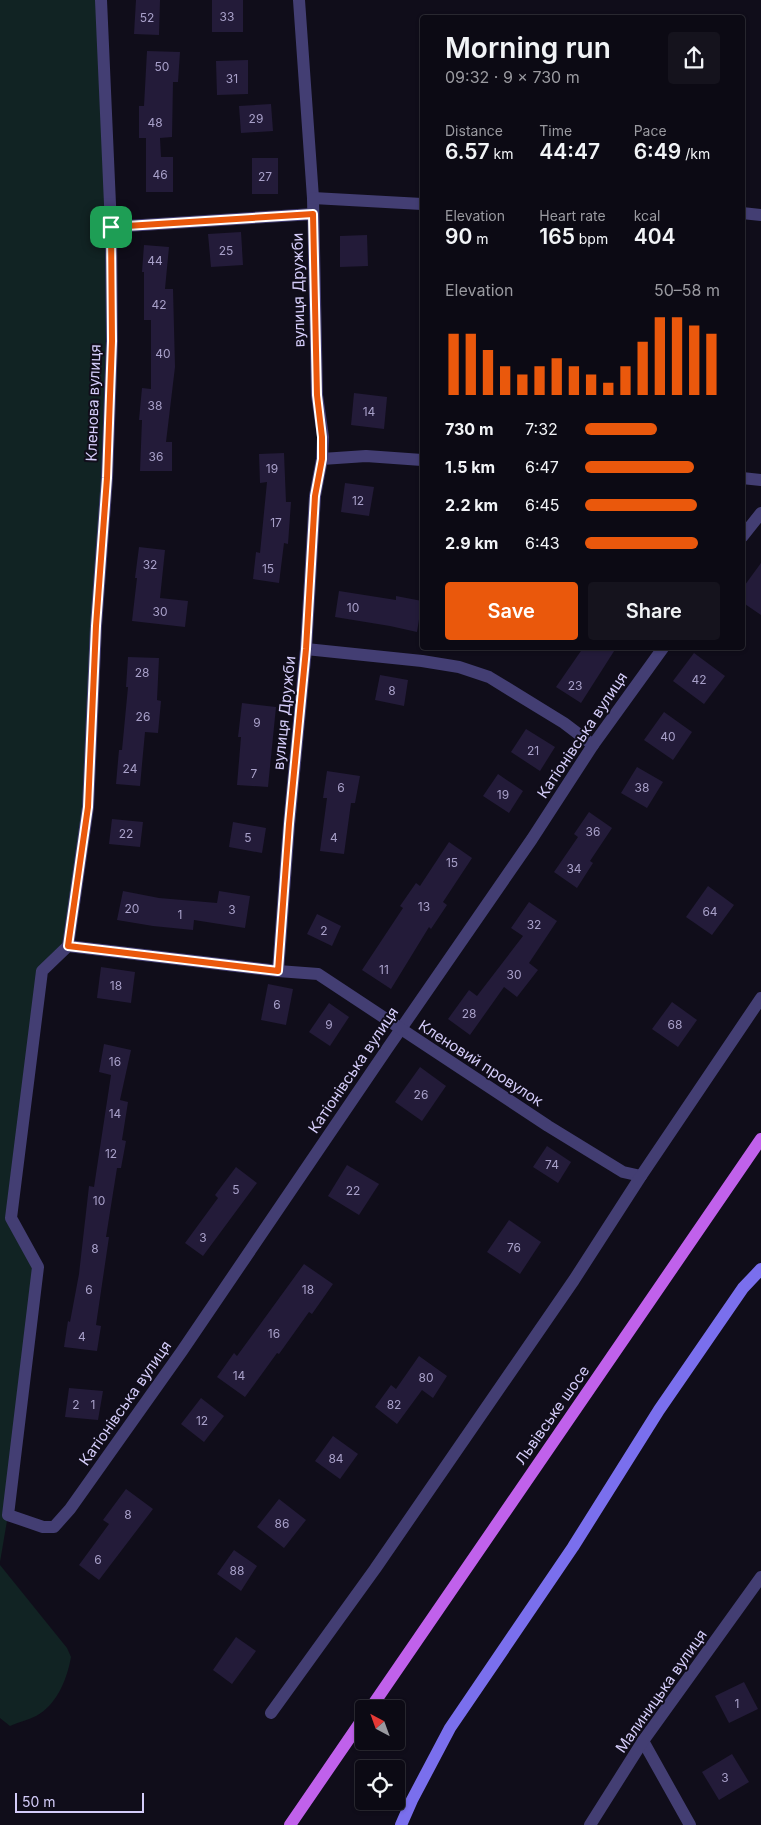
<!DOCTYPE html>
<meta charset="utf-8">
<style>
:root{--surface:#0c0a14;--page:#15131d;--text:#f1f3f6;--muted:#9a9aa0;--line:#2c2b34;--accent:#ea580c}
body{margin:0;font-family:Inter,sans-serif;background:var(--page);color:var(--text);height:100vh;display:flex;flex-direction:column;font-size:19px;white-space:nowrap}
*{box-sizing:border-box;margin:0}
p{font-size:16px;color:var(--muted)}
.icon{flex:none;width:28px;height:28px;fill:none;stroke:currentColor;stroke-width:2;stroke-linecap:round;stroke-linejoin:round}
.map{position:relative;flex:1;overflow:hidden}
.side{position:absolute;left:420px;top:15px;width:325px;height:635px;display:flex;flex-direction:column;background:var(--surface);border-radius:5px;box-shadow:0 1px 4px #0004,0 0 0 1px var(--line)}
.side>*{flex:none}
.needle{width:32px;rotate:319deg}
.controls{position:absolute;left:355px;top:1700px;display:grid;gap:10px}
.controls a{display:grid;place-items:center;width:50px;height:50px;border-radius:5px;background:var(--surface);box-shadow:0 1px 4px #0004,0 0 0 1px var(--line);font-size:25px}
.scale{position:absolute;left:15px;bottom:12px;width:129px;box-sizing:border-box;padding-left:5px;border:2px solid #d4ccf9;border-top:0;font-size:14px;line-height:18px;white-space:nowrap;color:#d4ccf9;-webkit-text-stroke:4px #100d1a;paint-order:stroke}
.pin{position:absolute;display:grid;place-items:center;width:42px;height:42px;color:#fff;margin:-21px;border-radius:10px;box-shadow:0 2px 8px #0006}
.round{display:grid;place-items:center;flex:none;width:52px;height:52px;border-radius:5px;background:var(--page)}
.headline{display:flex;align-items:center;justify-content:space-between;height:85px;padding:0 25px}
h1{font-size:28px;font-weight:600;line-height:38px}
.metrics{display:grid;grid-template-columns:repeat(3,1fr);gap:8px;height:85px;padding:5px 25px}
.metrics div{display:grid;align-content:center}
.metrics b{font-size:21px;font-weight:600}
.metrics small{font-size:14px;font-weight:400}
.metrics p{font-size:14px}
.chart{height:140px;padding:10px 25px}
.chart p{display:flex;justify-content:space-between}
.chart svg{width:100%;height:90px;margin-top:5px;stroke:var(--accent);stroke-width:6}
.primary-button{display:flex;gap:10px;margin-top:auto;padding:10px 25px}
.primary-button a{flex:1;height:58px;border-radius:5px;background:var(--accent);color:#fff;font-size:20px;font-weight:600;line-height:58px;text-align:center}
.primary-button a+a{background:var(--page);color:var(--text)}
ul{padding:0 25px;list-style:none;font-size:16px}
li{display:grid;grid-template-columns:80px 60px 1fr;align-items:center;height:38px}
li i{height:12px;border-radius:6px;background:var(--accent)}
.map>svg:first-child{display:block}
.green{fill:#112323}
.building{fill:#231b39}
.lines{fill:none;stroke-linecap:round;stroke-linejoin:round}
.street{stroke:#433e73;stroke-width:12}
.secondary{stroke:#7a6fed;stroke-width:12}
.primary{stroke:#c061eb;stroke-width:12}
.route-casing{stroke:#fff;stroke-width:10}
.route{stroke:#ea580c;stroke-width:6}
.labels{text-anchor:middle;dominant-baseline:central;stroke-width:4;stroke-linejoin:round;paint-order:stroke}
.number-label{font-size:12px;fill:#a8a0c9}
.street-label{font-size:15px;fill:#d4ccf9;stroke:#100d1a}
</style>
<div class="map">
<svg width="761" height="1825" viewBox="0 0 761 1825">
<rect width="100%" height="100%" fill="#100d1a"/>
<!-- green -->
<g class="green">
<polygon points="0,0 101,0 111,227 88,807 68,946 42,971 11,1218 38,1267 8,1515 0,1562"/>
<path d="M0 1565 67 1648 71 1657C67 1679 57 1705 36 1716 28 1720 19 1722 10 1726L0 1718Z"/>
</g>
<!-- building -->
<g class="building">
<polygon points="136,0 160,0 159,35 134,34"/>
<rect x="212" y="0" width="31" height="32"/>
<polygon points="147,51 180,52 178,82 173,82 172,137 160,138 161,157 173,157 173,192 146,192 146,138 139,138 139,106 144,106"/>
<polygon points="248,60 248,94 217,95 216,61"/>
<polygon points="271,104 273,131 241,133 239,106"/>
<rect x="252" y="158" width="26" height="36"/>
<polygon points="241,232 243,265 211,267 208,234"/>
<polygon points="367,235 368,266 340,267 340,236"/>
<polygon points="144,245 169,247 165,289 173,289 175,367 166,442 172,442 172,471 140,471 142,420 139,420 142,388 151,389 151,320 144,320 144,272 142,272"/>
<polygon points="354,393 387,397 384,429 351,425"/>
<polygon points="284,453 286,502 291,502 288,544 284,543 279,583 253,579 256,552 260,553 267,482 260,483 259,454"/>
<polygon points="345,483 374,487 369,516 341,512"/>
<polygon points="139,547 165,550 160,598 188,601 185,627 132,621 137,578 135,578"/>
<polygon points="761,563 761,615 742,602 742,589"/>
<polygon points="339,591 396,600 396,596 422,601 417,632 390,626 335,617"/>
<polygon points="583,648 616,648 581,703 556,687"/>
<polygon points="694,653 725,676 704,704 673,681"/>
<polygon points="128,657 159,658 157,700 161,701 158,733 145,732 140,786 116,784 119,750 122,750 128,687 126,687"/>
<polygon points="380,675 408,680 404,706 375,700"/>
<polygon points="242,703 276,707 268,787 237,785 241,737 238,737"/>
<polygon points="664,712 692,732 673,760 644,740"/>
<polygon points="526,729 555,747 540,771 511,752"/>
<polygon points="637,767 663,782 647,808 621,793"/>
<polygon points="327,771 360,776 355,803 351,803 344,854 320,851 327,798 323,798"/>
<polygon points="498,774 523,791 509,813 483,796"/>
<polygon points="589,812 612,828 590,861 593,863 577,888 554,872 578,837 574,834"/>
<polygon points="112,819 143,822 140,847 109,844"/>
<polygon points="233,822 266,828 262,853 229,847"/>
<polygon points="449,842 472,858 443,902 447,905 431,929 429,927 391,989 362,970 403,908 400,906 416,883 420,886"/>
<polygon points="708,886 734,905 712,935 686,917"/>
<polygon points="123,891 159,898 217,903 219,891 250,896 245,928 194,920 193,930 153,926 117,920"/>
<polygon points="529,902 557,921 529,963 538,970 517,997 504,987 470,1035 448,1019 469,990 477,996 523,936 511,928"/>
<polygon points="317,914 341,926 332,946 307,934"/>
<polygon points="101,967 135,972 131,1003 97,998"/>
<polygon points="268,984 293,989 286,1025 261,1020"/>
<polygon points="672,1002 697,1020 678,1047 652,1029"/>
<polygon points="329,1003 349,1017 330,1046 309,1032"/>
<polygon points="104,1044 131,1050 120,1100 128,1102 122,1140 126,1141 121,1168 117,1168 106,1237 109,1237 96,1325 101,1326 97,1351 64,1347 68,1321 70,1322 79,1274 89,1186 94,1187 111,1075 99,1072"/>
<polygon points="420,1067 446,1086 422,1121 395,1102"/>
<polygon points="547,1146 571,1162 558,1183 533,1167"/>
<polygon points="347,1165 379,1184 359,1215 328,1196"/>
<polygon points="236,1167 257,1183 203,1256 185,1243 218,1198 215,1195"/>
<polygon points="509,1220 541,1242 520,1274 487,1252"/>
<polygon points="304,1264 333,1284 312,1314 309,1312 279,1354 277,1353 245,1397 217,1377 234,1353 237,1356"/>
<polygon points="419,1356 447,1376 433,1398 422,1390 397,1424 375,1407 391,1385 396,1389"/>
<polygon points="69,1388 103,1391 98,1420 65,1417"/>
<polygon points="201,1398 224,1416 204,1442 181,1424"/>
<polygon points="333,1436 358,1454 340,1479 315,1461"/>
<polygon points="126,1489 153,1509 99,1580 79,1565 109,1524 103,1520"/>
<polygon points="279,1499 306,1520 284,1548 257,1527"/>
<polygon points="234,1550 257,1566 241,1591 217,1574"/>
<polygon points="236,1637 256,1651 232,1684 213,1670"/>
<polygon points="744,1682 758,1709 729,1723 715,1696"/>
<polygon points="732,1754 749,1782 719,1800 702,1772"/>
</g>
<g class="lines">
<!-- street -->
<g class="street">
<polyline points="299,0 313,198 317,395 323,437 322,459 366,456 422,460"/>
<polyline points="313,198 422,204"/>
<polyline points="742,213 761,215"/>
<polyline points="111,227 313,214"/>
<polyline points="742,478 761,480"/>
<polyline points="742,537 761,513"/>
<polyline points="306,649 422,661 459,667 489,677 564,723 593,745"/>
<polyline points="68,946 42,971 11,1218 38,1267 8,1515 43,1527 54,1527 70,1509 182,1351 387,1049 532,839 593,745 663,648"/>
<polyline points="68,946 88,807 96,626 107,478 112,341 111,227 101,0"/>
<polyline points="68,946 278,971 318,974 548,1126 623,1172 641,1176"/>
<polyline points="278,971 289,825 306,649 315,496 322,459"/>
<polyline points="271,1713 375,1569 574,1280 641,1176 761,998"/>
<polyline points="643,1741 690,1825"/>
<polyline points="590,1825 643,1741 761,1577"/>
</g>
<!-- secondary -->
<polyline class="secondary" points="401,1825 412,1800 450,1728 573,1547 659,1410 743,1288 761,1269"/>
<!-- primary -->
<g class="primary">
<polyline points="370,1709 761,1139"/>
<polyline points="290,1825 364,1717"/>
</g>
</g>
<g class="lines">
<defs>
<polygon id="route" points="313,214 317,395 322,437 322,459 315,496 306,649 289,824 278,971 68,946 88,807 96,626 107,478 112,341 111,227"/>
</defs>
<!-- route casing -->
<use href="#route" class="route-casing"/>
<!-- route -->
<use href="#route" class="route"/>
</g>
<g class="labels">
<!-- number labels -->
<g class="number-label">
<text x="227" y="16">33</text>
<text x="147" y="17">52</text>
<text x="162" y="66">50</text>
<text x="232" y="78">31</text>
<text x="256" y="118">29</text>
<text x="155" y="122">48</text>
<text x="160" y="174">46</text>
<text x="265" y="176">27</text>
<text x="226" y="250">25</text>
<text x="155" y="260">44</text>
<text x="159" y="304">42</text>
<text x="163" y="353">40</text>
<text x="155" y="405">38</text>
<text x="369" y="411">14</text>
<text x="156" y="456">36</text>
<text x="272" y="468">19</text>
<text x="358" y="500">12</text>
<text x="276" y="522">17</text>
<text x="150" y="564">32</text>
<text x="268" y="568">15</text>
<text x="353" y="607">10</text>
<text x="160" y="611">30</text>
<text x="142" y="672">28</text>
<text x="699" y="679">42</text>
<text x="575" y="685">23</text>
<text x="392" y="690">8</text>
<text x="143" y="716">26</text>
<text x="257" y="722">9</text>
<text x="668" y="736">40</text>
<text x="533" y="750">21</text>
<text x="130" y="768">24</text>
<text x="254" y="773">7</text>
<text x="341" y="787">6</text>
<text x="642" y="787">38</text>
<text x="503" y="794">19</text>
<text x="593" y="831">36</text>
<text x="126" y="833">22</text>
<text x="248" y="837">5</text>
<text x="334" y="837">4</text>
<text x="452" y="862">15</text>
<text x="574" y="868">34</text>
<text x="424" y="906">13</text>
<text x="132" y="908">20</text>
<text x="232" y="909">3</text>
<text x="710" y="911">64</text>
<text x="180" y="914">1</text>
<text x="534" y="924">32</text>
<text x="324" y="930">2</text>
<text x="384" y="969">11</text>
<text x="514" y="974">30</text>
<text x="116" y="985">18</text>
<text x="277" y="1004">6</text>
<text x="469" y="1013">28</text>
<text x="329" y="1024">9</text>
<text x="675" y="1024">68</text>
<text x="115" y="1061">16</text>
<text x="421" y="1094">26</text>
<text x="115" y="1113">14</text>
<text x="111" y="1153">12</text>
<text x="552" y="1164">74</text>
<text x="236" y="1189">5</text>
<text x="353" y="1190">22</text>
<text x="99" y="1200">10</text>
<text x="203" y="1237">3</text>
<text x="514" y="1247">76</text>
<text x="95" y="1248">8</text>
<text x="89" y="1289">6</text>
<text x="308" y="1289">18</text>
<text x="274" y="1333">16</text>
<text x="82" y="1336">4</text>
<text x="239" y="1375">14</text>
<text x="426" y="1377">80</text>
<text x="76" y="1404">2</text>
<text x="93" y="1404">1</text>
<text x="394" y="1404">82</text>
<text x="202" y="1420">12</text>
<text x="336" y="1458">84</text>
<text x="128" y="1514">8</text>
<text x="282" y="1523">86</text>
<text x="98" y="1559">6</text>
<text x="237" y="1570">88</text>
<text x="737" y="1703">1</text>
<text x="725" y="1777">3</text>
</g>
<!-- street labels -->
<g class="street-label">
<text transform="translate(298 290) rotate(-91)">вулиця Дружби</text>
<text transform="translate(93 403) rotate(-88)">Кленова вулиця</text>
<text transform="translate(284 713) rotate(-84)">вулиця Дружби</text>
<text transform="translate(582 735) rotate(-56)">Катіонівська вулиця</text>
<text transform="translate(481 1063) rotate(33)">Кленовий провулок</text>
<text transform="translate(353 1070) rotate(-56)">Катіонівська вулиця</text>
<text transform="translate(125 1403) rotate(-55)">Катіонівська вулиця</text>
<text transform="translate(552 1415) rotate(-55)">Львівське шосе</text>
<text transform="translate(661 1691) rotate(-55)">Малиницька вулиця</text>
</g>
</g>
</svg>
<div class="controls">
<a><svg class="needle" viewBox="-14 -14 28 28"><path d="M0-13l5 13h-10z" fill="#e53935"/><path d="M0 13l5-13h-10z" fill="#9a9aa0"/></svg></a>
<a><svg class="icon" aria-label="locate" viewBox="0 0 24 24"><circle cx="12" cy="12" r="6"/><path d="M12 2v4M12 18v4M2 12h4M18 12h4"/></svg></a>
</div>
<div class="scale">50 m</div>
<div class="pin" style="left:111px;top:227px;background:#1e9e55"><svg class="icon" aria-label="arrive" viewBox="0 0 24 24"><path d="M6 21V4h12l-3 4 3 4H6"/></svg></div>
<section class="side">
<div class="headline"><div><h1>Morning run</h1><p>09:32 · 9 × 730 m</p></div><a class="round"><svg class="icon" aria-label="share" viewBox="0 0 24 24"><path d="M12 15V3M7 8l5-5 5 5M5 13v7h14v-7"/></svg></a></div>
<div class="metrics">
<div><p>Distance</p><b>6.57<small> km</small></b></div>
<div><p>Time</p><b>44:47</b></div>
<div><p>Pace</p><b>6:49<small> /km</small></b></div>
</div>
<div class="metrics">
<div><p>Elevation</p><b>90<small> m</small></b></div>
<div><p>Heart rate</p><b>165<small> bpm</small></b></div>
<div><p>kcal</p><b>404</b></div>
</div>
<div class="chart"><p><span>Elevation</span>50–58 m</p>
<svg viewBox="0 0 160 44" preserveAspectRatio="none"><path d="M5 44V14M15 44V14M25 44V22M35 44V30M45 44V34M55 44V30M65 44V26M75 44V30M85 44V34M95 44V38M105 44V30M115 44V18M125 44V6M135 44V6M145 44V10M155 44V14"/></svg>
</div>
<ul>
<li><b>730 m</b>7:32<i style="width:53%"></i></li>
<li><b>1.5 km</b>6:47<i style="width:81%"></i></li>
<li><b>2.2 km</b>6:45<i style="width:83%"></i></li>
<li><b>2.9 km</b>6:43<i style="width:84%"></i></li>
</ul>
<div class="primary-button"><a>Save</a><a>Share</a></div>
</section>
</div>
